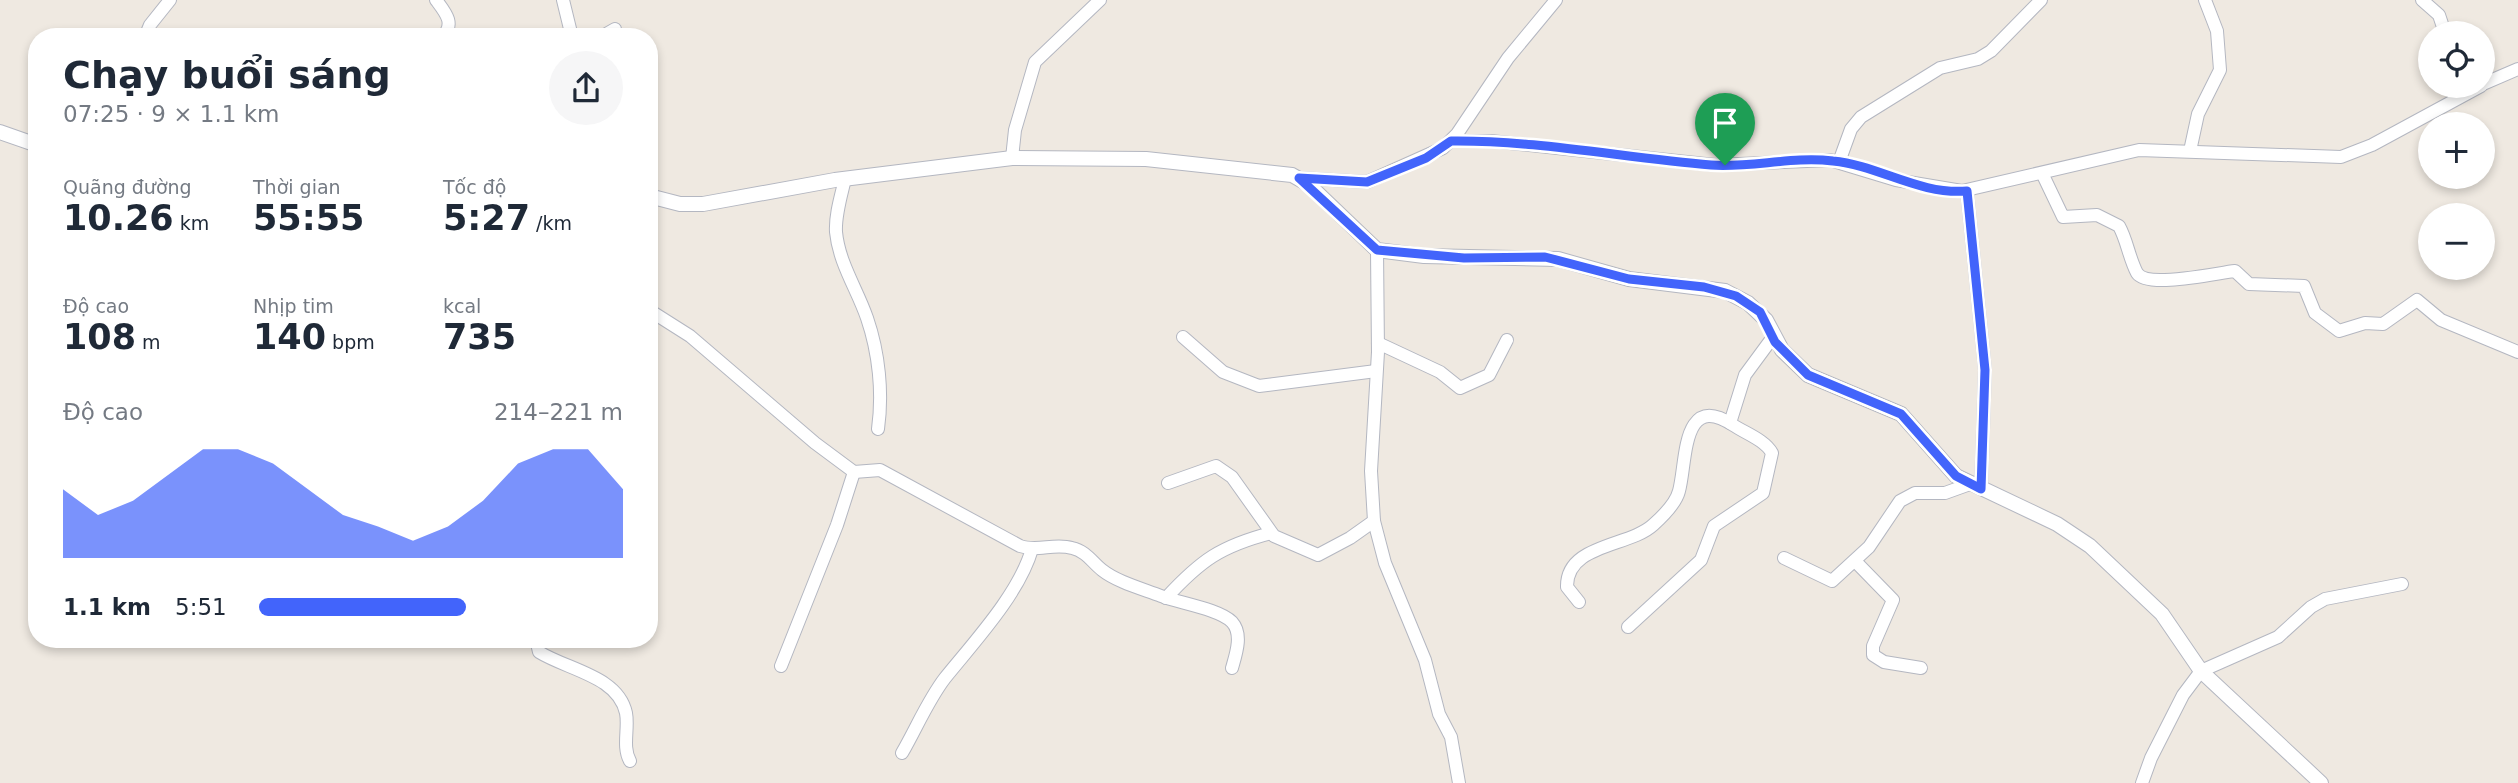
<!DOCTYPE html>
<html lang="vi">
<meta charset="utf-8">
<style>
:root{--surface:#fff;--page:#f6f6f7;--text:#1f2937;--muted:#747a83;--accent:#4264fb}
body{margin:0;font-family:"DejaVu Sans",sans-serif;background:var(--page);color:var(--text);height:100vh;display:flex;flex-direction:column;font-size:26px;white-space:nowrap}
*{box-sizing:border-box;margin:0}
p{font-size:23px;color:var(--muted)}
.icon{flex:none;width:38px;height:38px;fill:none;stroke:currentColor;stroke-width:2;stroke-linecap:round;stroke-linejoin:round}
.map{position:relative;flex:1;overflow:hidden}
.details{position:absolute;left:28px;top:28px;width:630px;height:620px;display:flex;flex-direction:column;background:var(--surface);border-radius:28px;box-shadow:0 4px 10px #0003}
.details>*{flex:none}
.fabs{position:absolute;left:2418px;top:21px;display:grid;gap:14px}
.fabs a{display:grid;place-items:center;width:77px;height:77px;border-radius:50%;background:var(--surface);box-shadow:0 4px 10px #0003;font-size:35px}
.pin{position:absolute;display:grid;place-items:center;width:60px;height:60px;color:#fff;margin:-72px -30px;border-radius:50% 50% 50% 0;rotate:-45deg;box-shadow:0 0 7px #0007}
.pin .icon{rotate:45deg}
.round{display:grid;place-items:center;flex:none;width:74px;height:74px;border-radius:37px;background:var(--page)}
.head{display:flex;align-items:center;justify-content:space-between;height:119px;padding:0 35px}
h1{font-size:38px;font-weight:700;line-height:52px}
.figures{display:grid;grid-template-columns:repeat(3,1fr);gap:10px;height:119px;padding:7px 35px}
.figures div{display:grid;align-content:center}
.figures b{font-size:35px;font-weight:700}
.figures small{font-size:19px;font-weight:400}
.figures p{font-size:19px}
.chart{height:196px;padding:14px 35px}
.chart p{display:flex;justify-content:space-between}
.chart svg{width:100%;height:126px;margin-top:7px;fill:var(--accent);opacity:.7}
ul{padding:0 35px;list-style:none;font-size:23px}
li{display:grid;grid-template-columns:112px 84px 1fr;align-items:center;height:52px}
li i{height:18px;border-radius:9px;background:var(--accent)}
.map>svg:first-child{display:block}
.lines{fill:none;stroke-linecap:round;stroke-linejoin:round}
.minor-casing{stroke:#b4b7c1;stroke-width:14}
.tertiary-casing{stroke:#b4b7c1;stroke-width:16}
.minor{stroke:#fff;stroke-width:12}
.tertiary{stroke:#fff;stroke-width:14}
.route-casing{stroke:#fff;stroke-width:14}
.route{stroke:#4264fb;stroke-width:9}
</style>
<div class="map">
<svg width="2518" height="783" viewBox="0 0 2518 783">
<rect width="100%" height="100%" fill="#efe9e1"/>
<g class="lines">
<defs>
<g id="minor">
<path d="M436 0C445 12 456 24 442 37"/>
<polyline points="563,0 572,37"/>
<polyline points="2422,0 2439,15 2445,33"/>
<polyline points="145,37 150,25 170,0"/>
<polyline points="601,37 615,29"/>
<polyline points="2483,84 2518,69"/>
<polyline points="1452,141 1491,141 1715,165 1830,160 1896,180 1962,191 2139,150 2341,157 2372,145 2481,86"/>
<polyline points="2190,151 2198,114 2220,70 2217,31 2205,0"/>
<polyline points="1012,158 1015,130 1035,62 1100,0"/>
<polyline points="1839,162 1851,129 1861,117 1940,68 1978,59 1991,51 2041,0"/>
<path d="M2042 173 2063 217 2097 215 2119 226C2127 240 2129 258 2137 273 2147 289 2216 273 2235 271L2249 284 2304 286 2315 313 2339 331 2365 323 2383 324 2417 300 2441 320 2518 352"/>
<polyline points="1299,178 1367,182 1443,148 1457,134 1508,58 1556,0"/>
<path d="M845 179C841 196 835 215 836 232 839 263 857 289 867 318 879 353 883 393 878 429"/>
<polyline points="1967,191 1985,370 1981,489"/>
<polyline points="1377,250 1378,352 1371,471 1374,521 1385,563 1425,660 1439,714 1451,737 1459,783"/>
<polyline points="649,310 690,336 815,443 854,472 837,525 781,666"/>
<polyline points="1183,337 1223,372 1259,386 1376,371"/>
<polyline points="1378,343 1440,372 1460,388 1489,375 1507,340"/>
<polyline points="1730,423 1745,375 1773,337"/>
<path d="M854 472 880 470 1020 546C1037 552 1054 543 1072 548 1086 551 1092 562 1102 570 1117 582 1143 589 1161 596 1179 603 1219 609 1232 622 1243 634 1236 654 1232 668"/>
<polyline points="1168,483 1216,466 1232,477 1274,536 1318,555 1350,538 1374,521"/>
<polyline points="1784,558 1832,581 1869,547 1900,501 1915,493 1945,493 1970,484"/>
<polyline points="1855,561 1893,600 1873,646 1873,655 1884,662 1921,668"/>
<path d="M1166 598C1201 560 1221 546 1271 533"/>
<path d="M1579 602 1567 587C1566 544 1629 547 1653 525 1662 517 1676 503 1679 491 1687 462 1681 391 1733 425 1745 433 1765 440 1772 453L1763 493 1714 526 1701 560 1628 627"/>
<path d="M536 639 539 652C568 670 618 676 626 713 629 728 622 747 630 761"/>
<path d="M902 753C916 729 928 700 945 678 974 642 1019 594 1032 549"/>
<polyline points="2142,783 2151,758 2183,695 2201,671 2278,637 2311,607 2325,599 2402,584"/>
</g>
<g id="tertiary">
<polyline points="0,132 37,145"/>
<polyline points="649,196 680,204 703,204 835,180 1012,158 1146,159 1292,175 1308,184 1377,250 1424,256 1558,259 1629,279 1725,291 1748,303 1766,320 1782,350 1808,375 1901,414 1956,476 2057,524 2090,546 2162,614 2201,671 2321,783"/>
</g>
</defs>
<!-- minor casing -->
<use href="#minor" class="minor-casing"/>
<!-- tertiary casing -->
<use href="#tertiary" class="tertiary-casing"/>
<!-- minor -->
<use href="#minor" class="minor"/>
<!-- tertiary -->
<use href="#tertiary" class="tertiary"/>
</g>
<g class="lines">
<defs>
<path id="route" d="M1451 141C1538 140 1624 158 1711 165 1751 168 1792 156 1833 161 1878 165 1919 195 1967 191L1985 370 1981 489 1956 476 1901 414 1808 375 1775 342 1760 312 1736 296 1704 287 1629 279 1545 257 1464 258 1377 250 1299 178 1367 182 1426 158Z"/>
</defs>
<!-- route casing -->
<use href="#route" class="route-casing"/>
<!-- route -->
<use href="#route" class="route"/>
</g>
</svg>
<div class="fabs">
<a><svg class="icon" aria-label="locate" viewBox="0 0 24 24"><circle cx="12" cy="12" r="6"/><path d="M12 2v4M12 18v4M2 12h4M18 12h4"/></svg></a>
<a>+</a>
<a>−</a>
</div>
<div class="pin" style="left:1725px;top:165px;background:#1e9e55"><svg class="icon" aria-label="arrive" viewBox="0 0 24 24"><path d="M6 21V4h12l-3 4 3 4H6"/></svg></div>
<section class="details">
<div class="head"><div><h1>Chạy buổi sáng</h1><p>07:25 · 9 × 1.1 km</p></div><a class="round"><svg class="icon" aria-label="share" viewBox="0 0 24 24"><path d="M12 15V3M7 8l5-5 5 5M5 13v7h14v-7"/></svg></a></div>
<div class="figures">
<div><p>Quãng đường</p><b>10.26<small> km</small></b></div>
<div><p>Thời gian</p><b>55:55</b></div>
<div><p>Tốc độ</p><b>5:27<small> /km</small></b></div>
</div>
<div class="figures">
<div><p>Độ cao</p><b>108<small> m</small></b></div>
<div><p>Nhịp tim</p><b>140<small> bpm</small></b></div>
<div><p>kcal</p><b>735</b></div>
</div>
<div class="chart"><p><span>Độ cao</span>214–221 m</p>
<svg viewBox="0 0 160 44" preserveAspectRatio="none"><path d="M0 44V20L10 29L20 24L30 15L40 6L50 6L60 11L70 20L80 29L90 33L100 38L110 33L120 24L130 11L140 6L150 6L160 20V44z"/></svg>
</div>
<ul>
<li><b>1.1 km</b>5:51<i style="width:57%"></i></li>
</ul>
</section>
</div>
